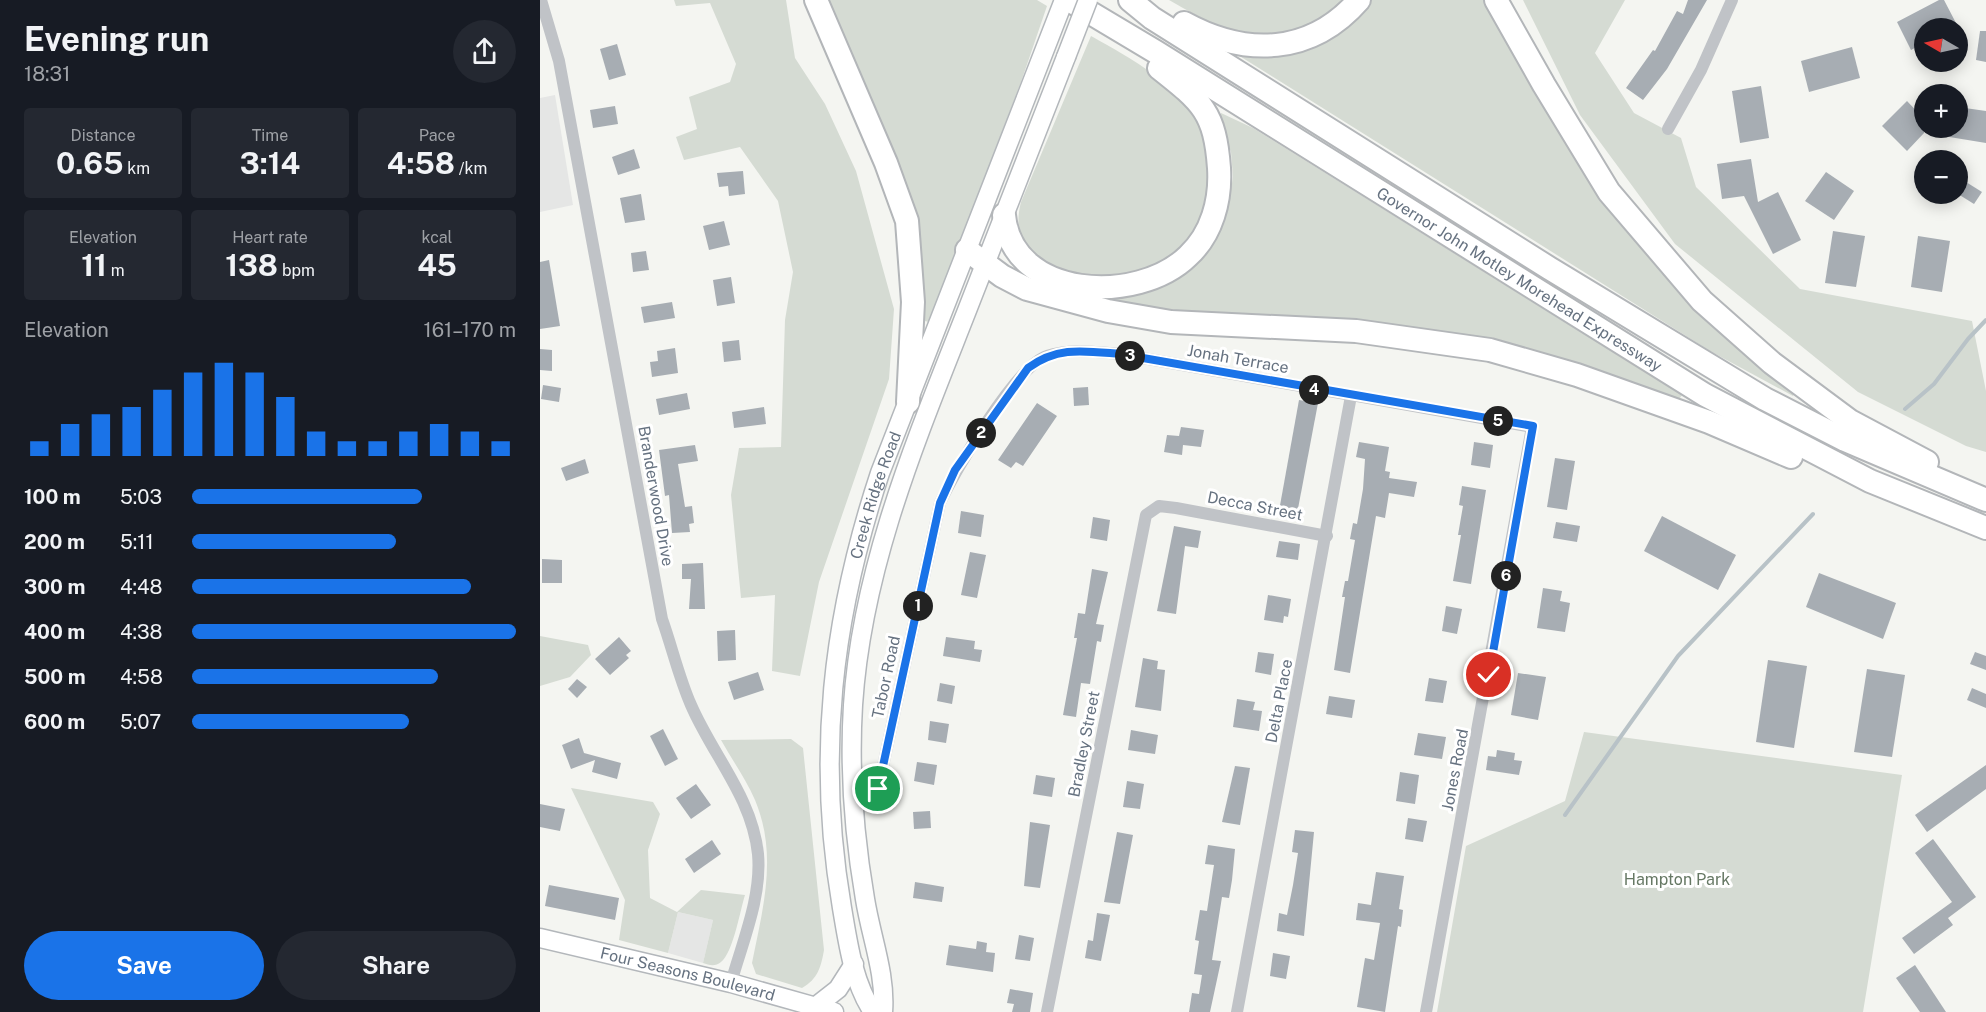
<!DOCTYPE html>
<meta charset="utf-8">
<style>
:root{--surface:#171b24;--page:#242831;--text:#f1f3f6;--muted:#9ea1a6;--accent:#1a73e8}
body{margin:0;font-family:"Public Sans",sans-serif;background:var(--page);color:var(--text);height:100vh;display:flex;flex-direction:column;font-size:22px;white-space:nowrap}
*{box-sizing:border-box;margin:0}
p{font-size:20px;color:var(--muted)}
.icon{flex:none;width:33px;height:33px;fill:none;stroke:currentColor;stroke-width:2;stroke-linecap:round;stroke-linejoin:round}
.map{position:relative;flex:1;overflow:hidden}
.details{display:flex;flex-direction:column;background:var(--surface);width:540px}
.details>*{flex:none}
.needle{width:39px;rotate:279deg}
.tools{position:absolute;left:1374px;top:18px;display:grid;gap:12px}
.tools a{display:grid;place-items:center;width:54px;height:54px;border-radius:50%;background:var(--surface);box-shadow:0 3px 15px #0003;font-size:30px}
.pin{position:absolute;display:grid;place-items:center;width:51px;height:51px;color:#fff;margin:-26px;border:3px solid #fff;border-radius:50%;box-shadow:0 2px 6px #0007}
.km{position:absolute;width:30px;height:30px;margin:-15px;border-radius:50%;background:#222;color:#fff;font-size:16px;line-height:30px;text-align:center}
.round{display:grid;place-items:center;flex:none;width:63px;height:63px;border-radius:32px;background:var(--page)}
.head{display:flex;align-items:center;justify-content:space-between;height:102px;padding:0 24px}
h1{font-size:33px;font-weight:700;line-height:45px}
.stats{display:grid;grid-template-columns:repeat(3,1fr);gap:9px;height:102px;padding:6px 24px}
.stats div{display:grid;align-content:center;border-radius:6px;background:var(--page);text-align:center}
.stats b{font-size:30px;font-weight:700}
.stats small{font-size:16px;font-weight:400}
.stats p{font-size:16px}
.chart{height:168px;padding:12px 24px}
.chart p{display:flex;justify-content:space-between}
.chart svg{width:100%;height:108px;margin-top:6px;stroke:var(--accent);stroke-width:6}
.button{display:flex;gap:12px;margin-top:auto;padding:12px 24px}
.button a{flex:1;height:69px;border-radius:36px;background:var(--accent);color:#fff;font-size:24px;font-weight:700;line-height:69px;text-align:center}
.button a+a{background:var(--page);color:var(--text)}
ul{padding:0 24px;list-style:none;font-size:20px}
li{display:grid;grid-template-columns:96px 72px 1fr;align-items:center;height:45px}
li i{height:15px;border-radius:8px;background:var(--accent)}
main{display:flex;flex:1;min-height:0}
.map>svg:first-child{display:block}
.built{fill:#e5e6e5}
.green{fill:#d5dbd3}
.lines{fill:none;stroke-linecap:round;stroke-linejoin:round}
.stream{stroke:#b8c2c7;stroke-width:4}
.building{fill:#a7adb3}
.secondary-casing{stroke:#b3b7bb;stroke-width:21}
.highway-casing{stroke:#b3b6b9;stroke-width:26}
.street{stroke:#c0c3c7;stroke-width:12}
.secondary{stroke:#fff;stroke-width:18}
.highway{stroke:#fff;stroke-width:22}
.secondary-bridge-casing{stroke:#b3b7bb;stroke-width:21;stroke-linecap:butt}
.secondary-bridge{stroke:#fff;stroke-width:18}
.route-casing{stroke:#fff;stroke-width:12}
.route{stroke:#1a73e8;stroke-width:8}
.labels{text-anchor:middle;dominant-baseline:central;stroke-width:6;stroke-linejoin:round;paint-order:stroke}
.street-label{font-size:16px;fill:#667280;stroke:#fff}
.park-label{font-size:16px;fill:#667864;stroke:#fff}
</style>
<main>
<section class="details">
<div class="head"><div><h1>Evening run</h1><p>18:31</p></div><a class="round"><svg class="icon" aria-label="share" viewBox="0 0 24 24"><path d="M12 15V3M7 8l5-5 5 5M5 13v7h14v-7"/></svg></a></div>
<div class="stats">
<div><p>Distance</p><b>0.65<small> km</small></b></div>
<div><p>Time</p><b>3:14</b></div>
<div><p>Pace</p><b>4:58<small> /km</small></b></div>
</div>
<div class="stats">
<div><p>Elevation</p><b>11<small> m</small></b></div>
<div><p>Heart rate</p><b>138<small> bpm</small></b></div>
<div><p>kcal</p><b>45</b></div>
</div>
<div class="chart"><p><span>Elevation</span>161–170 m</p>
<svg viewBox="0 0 160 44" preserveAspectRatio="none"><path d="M5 44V38M15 44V31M25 44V27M35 44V24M45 44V17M55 44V10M65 44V6M75 44V10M85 44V20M95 44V34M105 44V38M115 44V38M125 44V34M135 44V31M145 44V34M155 44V38"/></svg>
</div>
<ul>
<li><b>100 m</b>5:03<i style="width:71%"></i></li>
<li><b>200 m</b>5:11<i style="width:63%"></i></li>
<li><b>300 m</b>4:48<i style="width:86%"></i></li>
<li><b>400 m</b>4:38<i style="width:100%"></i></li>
<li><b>500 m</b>4:58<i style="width:76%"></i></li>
<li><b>600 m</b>5:07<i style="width:67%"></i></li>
</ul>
<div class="button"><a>Save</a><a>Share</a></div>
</section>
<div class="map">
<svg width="1446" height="1012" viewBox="0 0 1446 1012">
<rect width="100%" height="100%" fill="#f4f5f1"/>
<!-- built -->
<g class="built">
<polygon points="15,95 33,205 0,212 0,98"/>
<polygon points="138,912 173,920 163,963 128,953"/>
</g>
<!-- green -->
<g class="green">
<polygon points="134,0 246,0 255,58 285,104 316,171 354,309 349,379 279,582 260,676 232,671 235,595 201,598 191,495 199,448 241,447 245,320 253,272 238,201 200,147 144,160 136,137 157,129 149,97 190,82 196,64 170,3 136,6"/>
<polygon points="283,0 497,0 507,6 481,82 389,322 381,320 383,285"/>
<path d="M629 0H807C747 58 693 38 629 0Z"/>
<polygon points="829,0 947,0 1019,131 1256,390 1253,396 1170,351 698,55 700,50 723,53"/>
<polygon points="983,0 1085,0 1055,53 1094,113 1141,138 1156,187 1260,289 1432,321 1446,391 1446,452 1426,446 1318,392 1135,244 1040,115"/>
<path d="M551 36C589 57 663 98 670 143 672 155 670 169 670 180 670 188 672 200 669 207 658 238 632 262 602 272 594 275 584 275 575 275 527 280 465 263 481 202Z"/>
<path d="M681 113 713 128 1142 395 1138 401 1078 379 667 314C616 309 570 301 521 287L571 293 680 226 689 202 693 177 691 152 679 119Z"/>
<polygon points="0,636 48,645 51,655 30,677 0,686"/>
<polygon points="1044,732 1362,775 1323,1012 897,1012 926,846 1025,801"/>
<path d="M251 739 263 748 284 950C281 967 278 979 262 988L216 974 212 963C223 908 238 855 215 800 206 779 192 760 181 740Z"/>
<path d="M31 788 113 802 120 814 108 850 110 898 137 912 161 890 205 895C200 911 193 953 181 962 175 967 169 965 163 963L173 920 138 912 128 953 79 940 85 900Z"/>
</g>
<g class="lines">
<!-- stream -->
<g class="stream">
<polyline points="1365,409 1394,384 1428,339 1446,320"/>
<polyline points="1025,815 1138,656 1273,514"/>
</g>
</g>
<!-- building -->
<g class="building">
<polygon points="1148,0 1167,0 1127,69 1103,100 1086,88 1113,50 1115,51 1137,11 1143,14"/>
<polygon points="1399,0 1404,0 1417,25 1412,28 1384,28 1384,43 1371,50 1357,22"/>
<polygon points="1440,31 1446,31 1446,62 1436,60"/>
<polygon points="77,44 86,75 69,80 60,49"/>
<polygon points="1312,47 1320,78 1269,92 1261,61"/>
<polygon points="1221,86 1229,138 1200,143 1192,91"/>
<polygon points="1367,101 1384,119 1384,133 1367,151 1342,126"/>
<polygon points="75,106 78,124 53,128 50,110"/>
<polygon points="1418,107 1446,111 1446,143 1385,133 1385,128 1418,128"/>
<polygon points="94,149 100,168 78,175 72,157"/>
<polygon points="1211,159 1218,202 1238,192 1261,240 1233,254 1204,196 1182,199 1177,164"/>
<polygon points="203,171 205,194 189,196 188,186 179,187 177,173"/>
<polygon points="1286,172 1314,191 1294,220 1265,201"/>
<polygon points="1418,177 1442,192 1434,204 1418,194"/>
<polygon points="101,194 105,220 85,223 80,198"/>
<polygon points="184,221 190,245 169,250 163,226"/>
<polygon points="1293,231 1325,236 1316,287 1285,283"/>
<polygon points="1378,236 1410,241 1402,292 1371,287"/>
<polygon points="106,251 109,270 93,272 91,253"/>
<polygon points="9,260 20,326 0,329 0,262"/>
<polygon points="191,277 195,303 177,306 173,280"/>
<polygon points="132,302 135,318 104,323 101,307"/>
<polygon points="199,340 201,360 184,362 182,342"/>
<polygon points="135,348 138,373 112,377 110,362 118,361 117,351"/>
<polygon points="0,349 12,350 12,371 0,370"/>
<polygon points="3,385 21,388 19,402 1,399"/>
<polygon points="548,387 549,405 534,406 533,388"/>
<polygon points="147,393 150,409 119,415 116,399"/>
<polygon points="759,400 778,403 757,514 739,511"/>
<polygon points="497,403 517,416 483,466 476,462 471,468 458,460"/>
<polygon points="224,407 226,424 194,428 192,412"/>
<polygon points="641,427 664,430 661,447 643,445 642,455 624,452 627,435 639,436"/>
<polygon points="819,442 849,447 845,471 850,472 849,478 877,482 874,497 849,493 845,518 836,516 810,673 794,670 805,597 802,597 805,581 808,581 815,540 810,539 813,523 817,524 823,489 825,459 816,457"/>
<polygon points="934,442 953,445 950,468 931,465"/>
<polygon points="155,445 158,461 138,464 145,507 152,506 154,523 149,524 150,532 132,533 129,495 125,496 119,450"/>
<polygon points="1015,458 1035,461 1027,510 1007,507"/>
<polygon points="45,459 49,473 26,481 21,468"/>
<polygon points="922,486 946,490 931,584 913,581 921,535 918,535 923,506 919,505"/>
<polygon points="421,511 444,515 441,537 418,533"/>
<polygon points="1122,516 1196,555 1178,590 1104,551"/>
<polygon points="553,517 570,520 567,541 550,538"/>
<polygon points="1016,522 1040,526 1037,542 1013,538"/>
<polygon points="634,526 661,531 658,548 645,546 636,614 617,611"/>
<polygon points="739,541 760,544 758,560 736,557"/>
<polygon points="430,552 446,555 437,598 421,595"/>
<polygon points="2,559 22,560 22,583 2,583"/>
<polygon points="163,563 165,609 149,609 151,579 142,579 142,564"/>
<polygon points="552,569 568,572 556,624 564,625 561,642 557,641 550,684 541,683 536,717 523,715 537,638 534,638 538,613 545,614"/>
<polygon points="1279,573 1356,603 1343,639 1266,607"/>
<polygon points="1003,588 1022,591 1020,601 1030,603 1025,632 997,628"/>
<polygon points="728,595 751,599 748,617 744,616 743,623 724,620"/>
<polygon points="906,606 922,609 917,634 902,631"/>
<polygon points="195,630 196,660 178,661 177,631"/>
<polygon points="79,637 91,651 86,655 89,658 70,675 55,659"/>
<polygon points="406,637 435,641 434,649 442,650 440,662 403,656"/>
<polygon points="718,652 734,654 731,675 715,672"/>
<polygon points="1435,652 1446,656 1446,670 1430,664"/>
<polygon points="603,658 618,661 617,669 625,670 621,711 595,707"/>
<polygon points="1228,660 1267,666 1254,748 1216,742"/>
<polygon points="1327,669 1365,675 1352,757 1314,752"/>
<polygon points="218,672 224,690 194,700 188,682"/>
<polygon points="978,673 1006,677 998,720 971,715"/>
<polygon points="889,678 907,681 903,703 885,701"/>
<polygon points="37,679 47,687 37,698 28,689"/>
<polygon points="400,683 415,686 412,704 397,701"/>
<polygon points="1432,688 1446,694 1446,708 1427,700"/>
<polygon points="789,696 815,700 812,718 786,714"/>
<polygon points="697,699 715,702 713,710 722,711 719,731 693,727"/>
<polygon points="390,721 409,724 406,743 388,740"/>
<polygon points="123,729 138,759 125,766 110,736"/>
<polygon points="591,730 618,735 615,754 588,750"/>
<polygon points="878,733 906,737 902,759 874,755"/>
<polygon points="39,738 44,753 81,763 77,779 52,772 55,760 31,769 22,745"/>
<polygon points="957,750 975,753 974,760 982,761 979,775 946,770 948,756 956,757"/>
<polygon points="377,762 397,765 394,785 374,781"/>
<polygon points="1446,765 1446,789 1387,832 1375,815"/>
<polygon points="695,766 710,768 700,825 682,822"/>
<polygon points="860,772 879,775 875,804 856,801"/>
<polygon points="496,775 515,778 512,797 493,794"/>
<polygon points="587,781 604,784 600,809 583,807"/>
<polygon points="156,784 171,805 151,819 136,798"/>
<polygon points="0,804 25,809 20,831 0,827"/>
<polygon points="390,811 391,828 374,829 373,812"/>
<polygon points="868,818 887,821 883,842 865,839"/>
<polygon points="490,822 510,825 500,888 484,886"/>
<polygon points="755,830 774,832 764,936 737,931 739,913 747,915 753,885 758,853 752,852"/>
<polygon points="577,832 593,835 580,904 564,902"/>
<polygon points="1393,839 1436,897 1408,918 1413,925 1374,954 1362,938 1412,902 1375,853"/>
<polygon points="172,840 181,854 154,873 145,859"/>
<polygon points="668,845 695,849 692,880 689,898 682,897 672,960 681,961 670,1012 649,1012 652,993 659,994 662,975 654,974 659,941 655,940 660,910 667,911 674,865 665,864"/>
<polygon points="836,872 864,876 859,909 863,910 861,927 858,926 845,1012 817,1007 825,958 834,960 840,923 816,920 818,903 831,905"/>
<polygon points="375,882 404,887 402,902 373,898"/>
<polygon points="9,885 79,898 75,920 5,906"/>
<polygon points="557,913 570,915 561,961 545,958 548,940 553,941"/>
<polygon points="479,935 494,938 490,961 475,959"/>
<polygon points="437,941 447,943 446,952 455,953 453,972 406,965 409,945 436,949"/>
<polygon points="733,953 750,956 746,979 730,976"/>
<polygon points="1375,965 1406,1012 1380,1012 1356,978"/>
<polygon points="470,989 493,993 490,1012 472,1012 474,1004 467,1003"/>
</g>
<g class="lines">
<defs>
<g id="secondary">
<path id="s1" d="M0 938 191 983 294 1012"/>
<polyline points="275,1007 298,989 314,964"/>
<path id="s2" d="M333 1012C313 982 308 943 302 908 276 757 292 618 340 473L524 0"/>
<path d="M343 1012C346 974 331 937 325 899 314 835 309 770 313 705 322 567 376 440 426 313 460 228 492 142 526 57"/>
</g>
<g id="highway">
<polyline points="276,0 346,163 367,221 373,302 368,402"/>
<path id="s3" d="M529 0 616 52 1165 395 1330 481 1446 528"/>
<polyline points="590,0 612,18 1009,268 1225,399 1305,440 1446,500"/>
<polyline points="956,0 1004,85 1069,192 1162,301 1232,363 1310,421 1387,462"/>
<path d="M644 23C706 57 771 55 819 0"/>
<path d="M464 215C472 300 598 305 648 256 672 234 681 200 679 168 675 112 662 102 619 68"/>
<polyline points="427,250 462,276 487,289 568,311 631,322 816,331 950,350 1037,375 1169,422 1251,457"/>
</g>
</defs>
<!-- secondary casing -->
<use href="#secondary" class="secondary-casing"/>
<!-- highway casing -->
<use href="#highway" class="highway-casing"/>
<!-- street -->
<g class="street">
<path d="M1 0 19 61 122 619C132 647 139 678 151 705 173 756 212 797 218 854 222 897 202 943 191 983"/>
<polyline points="1128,129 1161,70 1192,0"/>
<path d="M338 789 400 503C414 472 476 366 507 356 530 348 555 352 580 354L992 427 886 1012"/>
<polyline points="507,1012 606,515 619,506 636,508 787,536"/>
<polyline points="697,1012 811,396"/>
</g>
<!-- secondary -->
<use href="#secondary" class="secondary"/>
<!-- highway -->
<use href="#highway" class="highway"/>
<defs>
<polyline id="secondary-bridge" points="526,57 548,0"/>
</defs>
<!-- secondary-bridge casing -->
<use href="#secondary-bridge" class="secondary-bridge-casing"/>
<!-- secondary-bridge -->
<use href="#secondary-bridge" class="secondary-bridge"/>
</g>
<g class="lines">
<defs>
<path id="route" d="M338 789 400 503 415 470 488 368C518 346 544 351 580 354L993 426 949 675"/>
</defs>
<!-- route casing -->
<use href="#route" class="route-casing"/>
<!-- route -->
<use href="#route" class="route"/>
</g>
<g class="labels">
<!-- street labels -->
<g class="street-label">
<text stroke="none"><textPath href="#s3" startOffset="530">Governor John Motley Morehead Expressway</textPath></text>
<text transform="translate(698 359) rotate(10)">Jonah Terrace</text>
<text stroke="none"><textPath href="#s2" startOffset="528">Creek Ridge Road</textPath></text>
<text transform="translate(116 496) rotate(80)">Branderwood Drive</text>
<text transform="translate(715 506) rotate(11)">Decca Street</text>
<text transform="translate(346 677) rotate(-78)">Tabor Road</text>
<text transform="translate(739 701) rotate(-79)">Delta Place</text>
<text transform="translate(544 744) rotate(-79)">Bradley Street</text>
<text transform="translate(915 770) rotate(-79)">Jones Road</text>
<text stroke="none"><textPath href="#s1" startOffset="152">Four Seasons Boulevard</textPath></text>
</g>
<!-- park labels -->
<g class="park-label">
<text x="1137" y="879">Hampton Park</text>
</g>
</g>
</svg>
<div class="tools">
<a><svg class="needle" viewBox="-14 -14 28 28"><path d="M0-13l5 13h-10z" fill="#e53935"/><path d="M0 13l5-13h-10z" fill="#9ea1a6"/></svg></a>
<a>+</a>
<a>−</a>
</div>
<div class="pin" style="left:338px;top:789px;background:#1e9e55"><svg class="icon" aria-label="arrive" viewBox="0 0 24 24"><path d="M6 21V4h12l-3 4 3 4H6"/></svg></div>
<div class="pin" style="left:949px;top:675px;background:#d93025"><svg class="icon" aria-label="check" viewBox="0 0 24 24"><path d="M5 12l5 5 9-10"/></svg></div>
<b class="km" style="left:378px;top:606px">1</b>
<b class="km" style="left:441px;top:433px">2</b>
<b class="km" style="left:590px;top:356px">3</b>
<b class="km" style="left:774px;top:390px">4</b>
<b class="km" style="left:958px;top:421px">5</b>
<b class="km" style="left:966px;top:576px">6</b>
</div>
</main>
